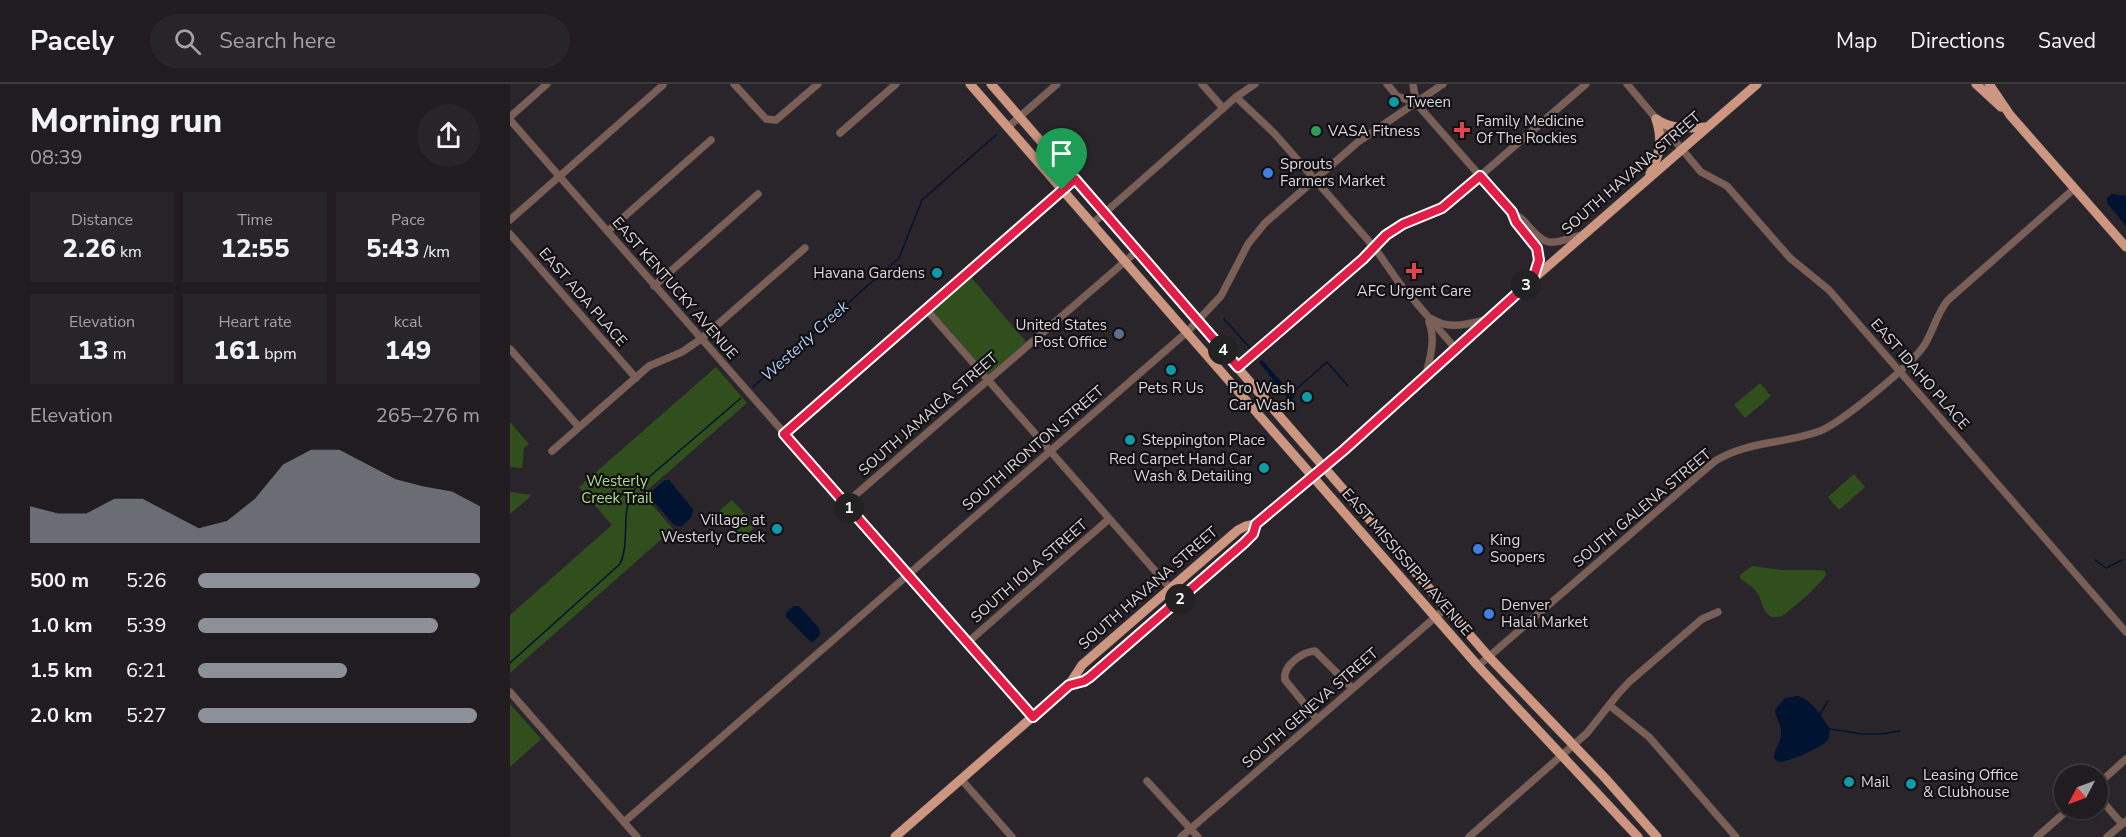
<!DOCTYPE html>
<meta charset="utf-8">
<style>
:root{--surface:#201c20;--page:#282529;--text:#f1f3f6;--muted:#a2a1a5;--line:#3d3a3e;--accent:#8c9099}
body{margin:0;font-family:"Nunito Sans",sans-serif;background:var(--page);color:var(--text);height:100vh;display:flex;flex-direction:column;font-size:22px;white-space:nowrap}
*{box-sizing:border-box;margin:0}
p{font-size:20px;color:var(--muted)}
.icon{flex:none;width:33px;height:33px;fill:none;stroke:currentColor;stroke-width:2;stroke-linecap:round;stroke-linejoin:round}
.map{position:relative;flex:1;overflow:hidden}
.sheet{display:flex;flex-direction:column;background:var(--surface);width:510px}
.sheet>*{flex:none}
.needle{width:39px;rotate:229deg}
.buttons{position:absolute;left:1544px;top:681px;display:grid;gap:12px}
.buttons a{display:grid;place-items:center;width:54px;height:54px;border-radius:50%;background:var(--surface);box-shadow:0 2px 4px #0004,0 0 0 2px var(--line);font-size:30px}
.pin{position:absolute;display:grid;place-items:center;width:51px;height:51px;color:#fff;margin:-62px -26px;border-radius:50% 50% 50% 0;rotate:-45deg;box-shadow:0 0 6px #0007}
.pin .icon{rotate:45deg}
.km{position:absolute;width:30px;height:30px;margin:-15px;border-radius:50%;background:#222;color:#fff;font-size:16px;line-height:30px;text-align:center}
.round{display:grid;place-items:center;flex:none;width:63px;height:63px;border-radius:32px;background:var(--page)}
.summary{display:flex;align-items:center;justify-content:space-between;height:102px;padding:0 30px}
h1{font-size:33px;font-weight:800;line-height:45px}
.stats{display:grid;grid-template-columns:repeat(3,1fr);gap:9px;height:102px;padding:6px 30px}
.stats div{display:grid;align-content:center;border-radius:0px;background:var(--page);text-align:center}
.stats b{font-size:26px;font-weight:800}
.stats small{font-size:16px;font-weight:400}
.stats p{font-size:16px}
.chart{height:168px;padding:12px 30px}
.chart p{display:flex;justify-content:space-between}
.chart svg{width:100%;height:108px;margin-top:6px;fill:var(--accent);opacity:.7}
ul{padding:0 30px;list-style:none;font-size:20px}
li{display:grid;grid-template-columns:96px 72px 1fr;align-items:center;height:45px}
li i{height:15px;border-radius:8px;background:var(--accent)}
header{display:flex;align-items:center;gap:36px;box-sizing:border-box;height:84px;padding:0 30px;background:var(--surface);border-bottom:2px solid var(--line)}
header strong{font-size:28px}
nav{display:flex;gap:33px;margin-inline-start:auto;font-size:21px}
.search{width:420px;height:54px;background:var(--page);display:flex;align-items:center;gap:15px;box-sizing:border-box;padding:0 21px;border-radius:33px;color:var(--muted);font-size:22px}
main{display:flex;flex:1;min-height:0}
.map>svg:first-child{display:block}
.green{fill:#314e1d}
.water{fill:#001331}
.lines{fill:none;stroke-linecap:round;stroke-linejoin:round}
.stream{stroke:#001331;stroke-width:1.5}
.minor-casing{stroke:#464247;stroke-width:8}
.major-casing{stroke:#464247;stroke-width:10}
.minor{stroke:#795f55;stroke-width:7}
.major{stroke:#cc9681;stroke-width:9}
.route-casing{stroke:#fff;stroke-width:12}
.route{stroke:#e11d48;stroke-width:8}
.culture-dot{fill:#0f9aa8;stroke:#110f12;stroke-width:2}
.health-dot{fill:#e0444e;stroke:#110f12;stroke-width:2}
.leisure-dot{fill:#2e9e5b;stroke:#110f12;stroke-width:2}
.shop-dot{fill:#3f7fe0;stroke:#110f12;stroke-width:2}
.service-dot{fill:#5c6f8a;stroke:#110f12;stroke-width:2}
.labels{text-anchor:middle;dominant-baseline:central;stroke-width:4.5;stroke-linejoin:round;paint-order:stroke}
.poi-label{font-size:15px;fill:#dcd8dc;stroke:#110f12;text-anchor:start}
.street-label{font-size:15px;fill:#dcd8dc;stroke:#110f12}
.park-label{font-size:15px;fill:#aedd90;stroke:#110f12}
.water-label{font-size:16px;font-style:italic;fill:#b0d1fb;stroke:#110f12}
</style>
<header>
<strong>Pacely</strong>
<div class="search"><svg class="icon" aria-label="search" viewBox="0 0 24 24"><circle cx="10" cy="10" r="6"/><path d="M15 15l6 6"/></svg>Search here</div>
<nav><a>Map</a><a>Directions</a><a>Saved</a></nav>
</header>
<main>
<section class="sheet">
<div class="summary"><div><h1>Morning run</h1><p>08:39</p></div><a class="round"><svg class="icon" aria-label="share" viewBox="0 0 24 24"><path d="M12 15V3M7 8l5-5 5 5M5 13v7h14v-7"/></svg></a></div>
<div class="stats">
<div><p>Distance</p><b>2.26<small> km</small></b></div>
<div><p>Time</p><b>12:55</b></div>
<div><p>Pace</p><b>5:43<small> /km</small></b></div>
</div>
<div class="stats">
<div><p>Elevation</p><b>13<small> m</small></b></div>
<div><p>Heart rate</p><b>161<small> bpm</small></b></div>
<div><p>kcal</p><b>149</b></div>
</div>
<div class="chart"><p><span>Elevation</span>265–276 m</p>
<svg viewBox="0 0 160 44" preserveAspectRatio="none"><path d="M0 44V29L10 32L20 32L30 26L40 26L50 32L60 38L70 35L80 26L90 12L100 6L110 6L120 12L130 18L140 21L150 23L160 29V44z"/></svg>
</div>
<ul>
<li><b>500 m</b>5:26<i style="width:100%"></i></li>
<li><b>1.0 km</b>5:39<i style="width:85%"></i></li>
<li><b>1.5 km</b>6:21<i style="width:53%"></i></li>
<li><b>2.0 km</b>5:27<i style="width:99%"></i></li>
</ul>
</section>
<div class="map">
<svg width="1616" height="753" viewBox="0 0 1616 753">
<rect width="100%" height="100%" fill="#2a252b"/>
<!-- green -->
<g class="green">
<polygon points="460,192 517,259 478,292 420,227"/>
<polygon points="206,283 237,319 133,410 163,445 0,589 0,531 102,441 69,403"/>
<polygon points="1250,299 1261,312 1235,334 1224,321"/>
<polygon points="0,338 19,360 14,364 12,384 0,383"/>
<polygon points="1344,390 1355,403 1329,426 1318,413"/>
<polygon points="0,408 22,411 0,430"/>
<polygon points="222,416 246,442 231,455 210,429 210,426"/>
<path d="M1242 482 1271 486H1310L1315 487 1316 491C1312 499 1280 527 1272 532 1268 533 1267 533 1262 533 1251 528 1253 516 1246 507 1241 501 1235 499 1230 494V491Z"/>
<polygon points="0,620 31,655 0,683"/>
</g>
<!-- water -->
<g class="water">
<polygon points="1602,110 1616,112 1616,142 1597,119 1597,114"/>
<polygon points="752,276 785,313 780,317 749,278"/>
<polygon points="155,396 159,396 183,425 181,434 171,443 164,441 140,413 142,407"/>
<polygon points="284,522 289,522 309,544 310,551 304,557 301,558 276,533 276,529"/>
<path d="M1288 612C1303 616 1312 634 1320 645L1318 656C1310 664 1280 678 1268 678L1264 674C1264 665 1271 659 1271 650 1272 642 1266 634 1265 626L1275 614Z"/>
</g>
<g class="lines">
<!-- stream -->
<g class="stream">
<polyline points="714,235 740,264"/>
<polyline points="243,303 389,174 412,116 486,51"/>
<polyline points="782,309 817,278 838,302"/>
<polyline points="1585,476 1596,484 1612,476"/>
<path d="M0 579 110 480C121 457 109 426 125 405L231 314"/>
<polyline points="1310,630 1318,617"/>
<polyline points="1320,645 1353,650 1371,650 1390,647"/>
</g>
<defs>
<g id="minor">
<polyline points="224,0 256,35 266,36 308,0"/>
<polyline points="692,0 713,24"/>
<path d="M877 0 887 12 906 19 999 125C1004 130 1009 132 1014 137 1037 164 1037 161 1071 151"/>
<polyline points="903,0 906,19"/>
<polyline points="1117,0 1191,88 1217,102 1280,174 1319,206 1616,548"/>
<polyline points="726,13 764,49 864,163 890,200 945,264"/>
<polyline points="0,33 37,0"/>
<polyline points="0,36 523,633"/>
<polyline points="498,43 547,0"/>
<polyline points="330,49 386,0"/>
<path d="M1002 128C1015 159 1039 156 1023 194"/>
<polyline points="0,136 153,1"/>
<polyline points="582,140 726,13 745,0"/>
<polyline points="98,147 201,56"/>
<polyline points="0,150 126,294"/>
<polyline points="144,202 248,110"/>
<polyline points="416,225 660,504"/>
<path d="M922 235C939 246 957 240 975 236"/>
<polyline points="0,265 69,343"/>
<polyline points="728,283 854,174 876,151 893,139 924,128 939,119 1076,0"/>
<path d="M916 291C920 273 926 256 919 238"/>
<polyline points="274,350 565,95"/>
<polyline points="42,367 139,282 172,268 191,255 295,164"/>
<polyline points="335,420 627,167"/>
<polyline points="457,559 599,435"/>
<path d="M968 582 1205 377C1237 357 1275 360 1310 347 1332 338 1403 280 1415 260 1424 245 1427 229 1438 216L1565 104"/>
<polyline points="0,608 127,753"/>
<polyline points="1099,621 1139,653 1226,753"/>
<path d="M807 635 775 596C772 582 792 568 805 567L842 604"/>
<polyline points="451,695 502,753"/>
<polyline points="637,697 688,753"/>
<polyline points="1587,701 1616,675"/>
<polyline points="1587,711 1612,740"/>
<polyline points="114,738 677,248 711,212 738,160 755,139 848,58 933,0"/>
<polyline points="671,753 936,524"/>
<polyline points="959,753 1077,649 1108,610 1119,598 1192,535 1208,528"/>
<polyline points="1527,753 1560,724"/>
<polyline points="1597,753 1616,737"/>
</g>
<g id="major">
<polyline points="460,0 968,582 1128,753"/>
<polyline points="481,0 979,573 1096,695 1147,753"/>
<polyline points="1466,0 1491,23"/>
<polyline points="1479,0 1500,31 1616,163"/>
<path d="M1146 35C1161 46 1179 44 1197 43"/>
<path d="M1140 90C1150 70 1153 56 1146 35"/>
<polyline points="559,601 574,597 580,593 738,456 743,450 746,440 834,366 976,236 1247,0"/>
<polyline points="385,753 559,601 572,581 728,446 736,442 746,440"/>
</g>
</defs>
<!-- minor casing -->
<use href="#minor" class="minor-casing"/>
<!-- major casing -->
<use href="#major" class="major-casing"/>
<!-- minor -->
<use href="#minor" class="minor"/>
<!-- major -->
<use href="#major" class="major"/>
</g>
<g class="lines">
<defs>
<polygon id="route" points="970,92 1002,128 1006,138 1027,164 1029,176 1023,195 834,366 746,440 743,450 734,459 580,593 574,597 559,601 523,633 274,350 565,95 728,283 853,175 876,151 893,140 932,124"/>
</defs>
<!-- route casing -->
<use href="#route" class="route-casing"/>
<!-- route -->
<use href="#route" class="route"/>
</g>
<!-- markers -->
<g class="culture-dot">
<circle cx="884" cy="18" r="6"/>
<circle cx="427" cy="189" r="6"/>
<circle cx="661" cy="286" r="6"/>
<circle cx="797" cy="313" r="6"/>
<circle cx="620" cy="356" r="6"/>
<circle cx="754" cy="384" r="6"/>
<circle cx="267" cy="445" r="6"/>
<circle cx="1339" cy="698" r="6"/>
<circle cx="1401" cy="700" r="6"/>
</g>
<g class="health-dot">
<path d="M949 37h6v6h6v6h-6v6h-6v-6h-6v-6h6z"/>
<path d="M901 178h6v6h6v6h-6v6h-6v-6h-6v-6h6z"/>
</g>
<circle class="leisure-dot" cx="806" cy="47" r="6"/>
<g class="shop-dot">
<circle cx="758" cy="89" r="6"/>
<circle cx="968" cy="465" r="6"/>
<circle cx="979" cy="530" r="6"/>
</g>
<circle class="service-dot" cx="609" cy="250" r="6"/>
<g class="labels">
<!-- poi labels -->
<g class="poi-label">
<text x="896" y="18">Tween</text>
<text x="966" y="37">Family Medicine<tspan x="966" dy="17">Of The Rockies</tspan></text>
<text x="818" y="47">VASA Fitness</text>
<text x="770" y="80">Sprouts<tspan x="770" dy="17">Farmers Market</tspan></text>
<text x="415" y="189" text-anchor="end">Havana Gardens</text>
<text x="904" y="207" text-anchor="middle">AFC Urgent Care</text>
<text x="597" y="241" text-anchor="end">United States<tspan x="597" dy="17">Post Office</tspan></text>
<text x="661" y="304" text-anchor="middle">Pets R Us</text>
<text x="785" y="304" text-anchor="end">Pro Wash<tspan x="785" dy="17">Car Wash</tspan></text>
<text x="632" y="356">Steppington Place</text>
<text x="742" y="375" text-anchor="end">Red Carpet Hand Car<tspan x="742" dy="17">Wash &amp; Detailing</tspan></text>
<text x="255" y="436" text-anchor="end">Village at<tspan x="255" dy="17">Westerly Creek</tspan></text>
<text x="980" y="456">King<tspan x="980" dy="17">Soopers</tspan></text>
<text x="991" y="521">Denver<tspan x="991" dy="17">Halal Market</tspan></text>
<text x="1413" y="691">Leasing Office<tspan x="1413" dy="17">&amp; Clubhouse</tspan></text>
<text x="1351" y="698">Mail</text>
</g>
<!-- street labels -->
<g class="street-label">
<text transform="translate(1121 89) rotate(-41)">SOUTH HAVANA STREET</text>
<text transform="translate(165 204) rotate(49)">EAST KENTUCKY AVENUE</text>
<text transform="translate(73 213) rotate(49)">EAST ADA PLACE</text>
<text transform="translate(1410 290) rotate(49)">EAST IDAHO PLACE</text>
<text transform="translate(418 330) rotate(-41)">SOUTH JAMAICA STREET</text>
<text transform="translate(523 364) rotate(-41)">SOUTH IRONTON STREET</text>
<text transform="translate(1132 424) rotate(-40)">SOUTH GALENA STREET</text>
<text transform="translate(897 478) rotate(49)">EAST MISSISSIPPI AVENUE</text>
<text transform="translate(519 487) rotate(-41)">SOUTH IOLA STREET</text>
<text transform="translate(638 504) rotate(-41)">SOUTH HAVANA STREET</text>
<text transform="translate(800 624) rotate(-41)">SOUTH GENEVA STREET</text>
</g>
<!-- park labels -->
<g class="park-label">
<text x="107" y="397">Westerly<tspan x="107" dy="17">Creek Trail</tspan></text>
</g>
<!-- water labels -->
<g class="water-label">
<text transform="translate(295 257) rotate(-42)">Westerly Creek</text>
</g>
</g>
</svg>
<div class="buttons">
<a><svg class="needle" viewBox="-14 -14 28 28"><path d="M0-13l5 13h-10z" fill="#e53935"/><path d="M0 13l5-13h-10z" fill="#a2a1a5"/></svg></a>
</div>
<div class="pin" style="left:552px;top:106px;background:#1e9e55"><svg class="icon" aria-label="arrive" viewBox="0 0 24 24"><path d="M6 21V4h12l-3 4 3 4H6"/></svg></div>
<b class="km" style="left:339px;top:424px">1</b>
<b class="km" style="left:670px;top:515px">2</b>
<b class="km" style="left:1016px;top:201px">3</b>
<b class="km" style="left:713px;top:266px">4</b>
</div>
</main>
